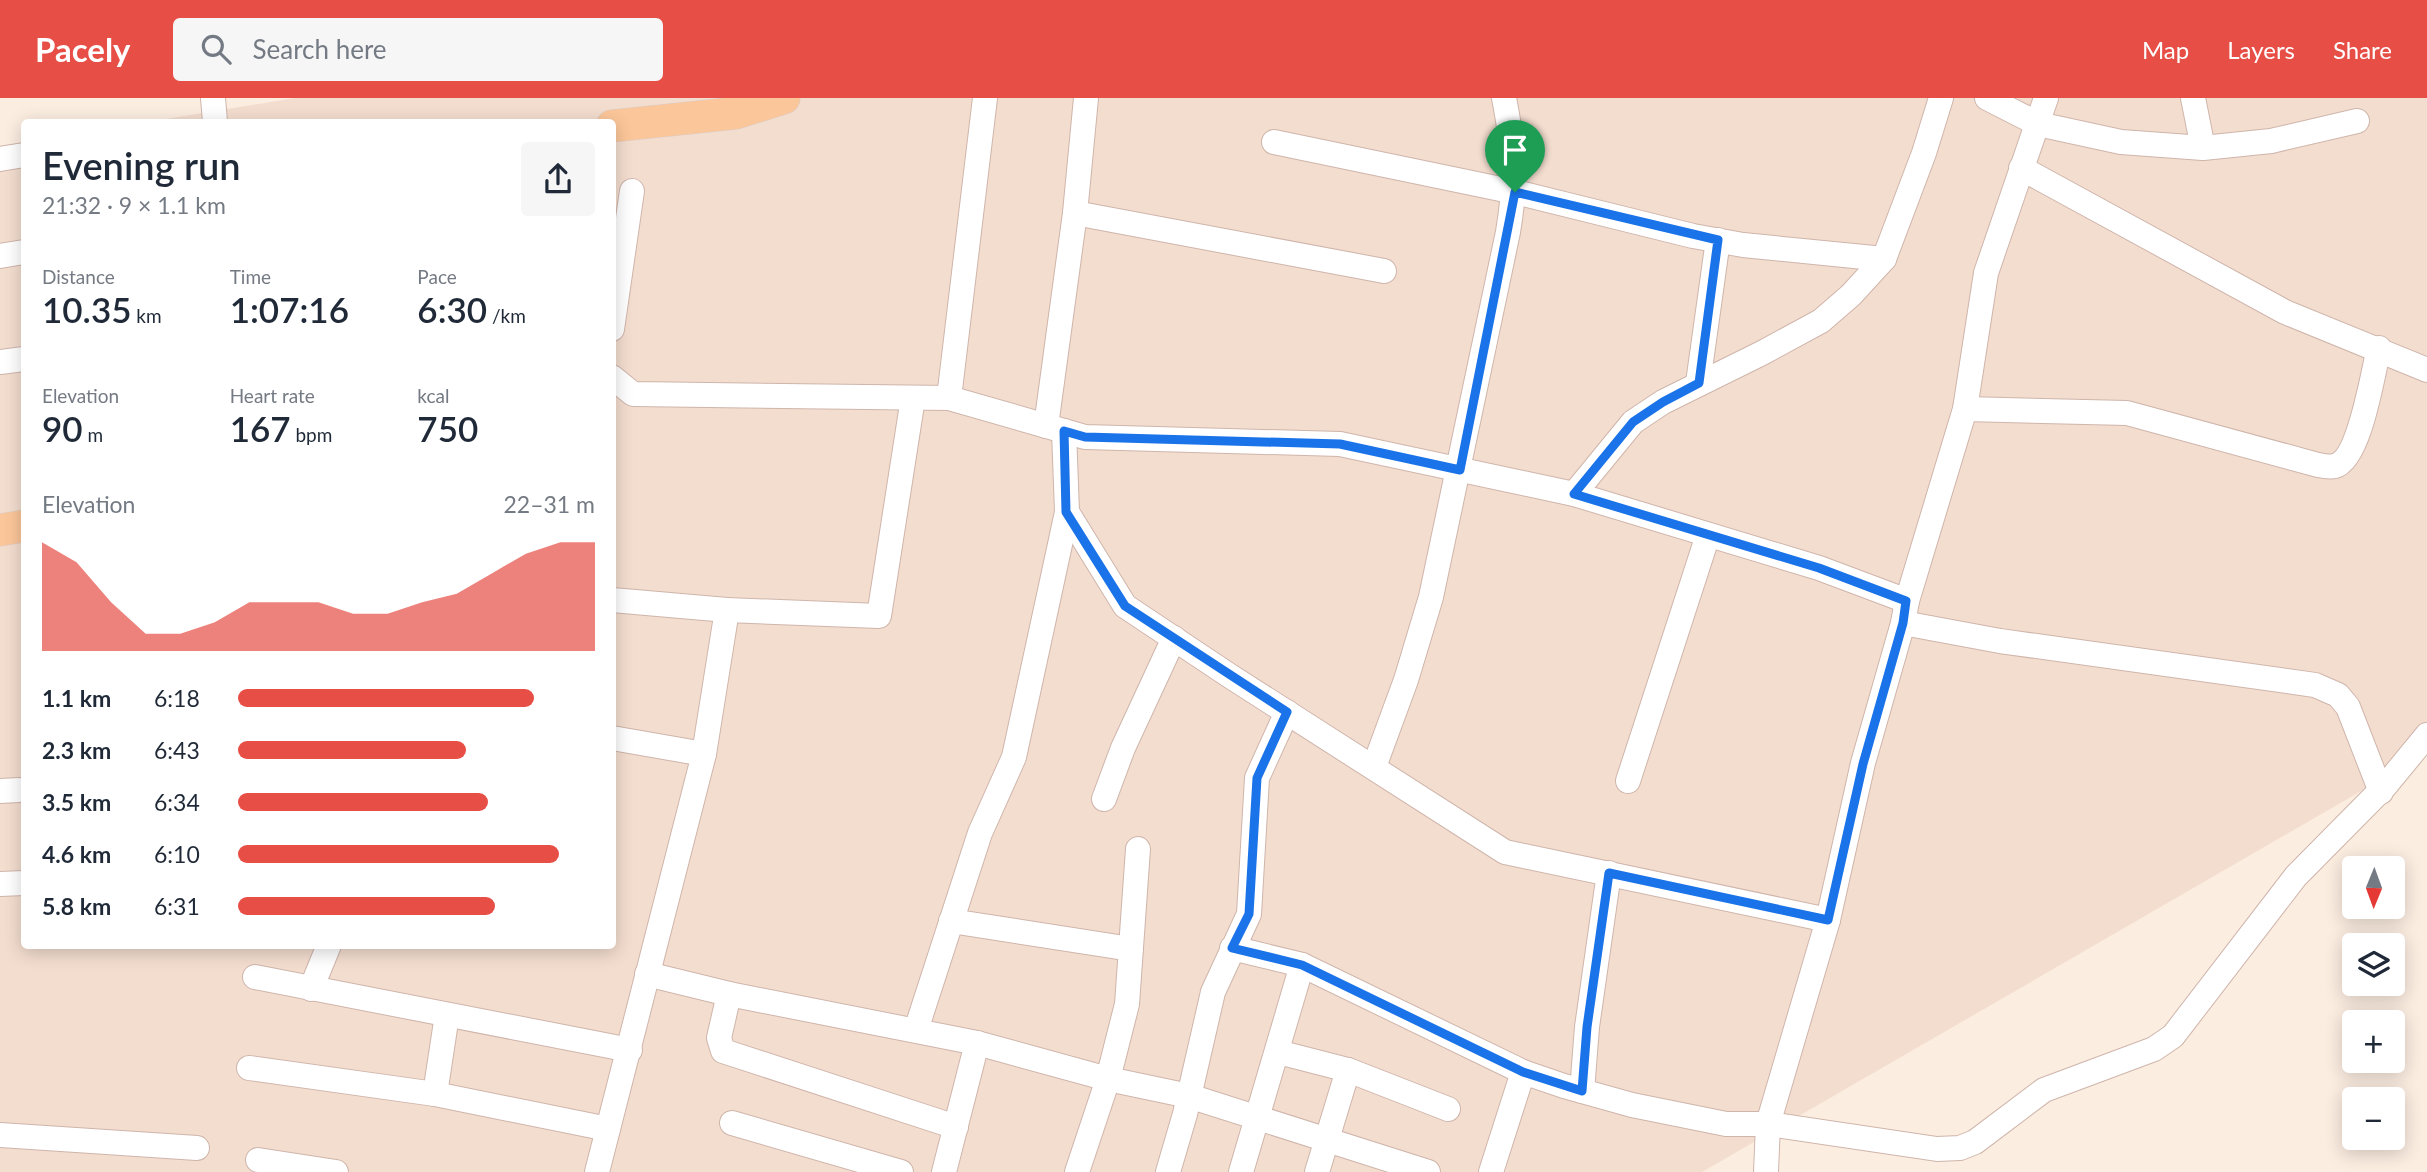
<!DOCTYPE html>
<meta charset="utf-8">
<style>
:root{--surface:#fff;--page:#f6f6f7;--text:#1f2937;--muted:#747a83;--accent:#e64e46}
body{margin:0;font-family:Lato,sans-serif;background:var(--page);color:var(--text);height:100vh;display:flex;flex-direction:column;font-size:26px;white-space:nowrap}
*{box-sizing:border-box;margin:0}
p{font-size:23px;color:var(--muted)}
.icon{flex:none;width:38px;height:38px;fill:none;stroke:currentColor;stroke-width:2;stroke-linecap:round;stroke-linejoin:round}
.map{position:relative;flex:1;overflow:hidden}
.details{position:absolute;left:21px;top:21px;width:595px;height:830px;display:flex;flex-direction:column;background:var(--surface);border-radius:7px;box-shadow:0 4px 18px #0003}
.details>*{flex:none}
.needle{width:46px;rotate:181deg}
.buttons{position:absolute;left:2342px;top:758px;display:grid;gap:14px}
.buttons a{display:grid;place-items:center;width:63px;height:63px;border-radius:7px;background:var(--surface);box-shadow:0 4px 18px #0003;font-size:35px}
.pin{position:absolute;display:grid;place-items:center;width:60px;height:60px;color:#fff;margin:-72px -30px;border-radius:50% 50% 50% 0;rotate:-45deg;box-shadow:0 0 7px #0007}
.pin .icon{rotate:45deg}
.round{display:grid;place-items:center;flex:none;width:74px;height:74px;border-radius:7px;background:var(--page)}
.headline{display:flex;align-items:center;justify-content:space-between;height:119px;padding:0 21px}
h1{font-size:38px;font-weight:600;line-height:52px}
.stats{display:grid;grid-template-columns:repeat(3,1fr);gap:10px;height:119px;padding:7px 21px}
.stats div{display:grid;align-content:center}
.stats b{font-size:35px;font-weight:600}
.stats small{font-size:19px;font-weight:400}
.stats p{font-size:19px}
.chart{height:196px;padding:14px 21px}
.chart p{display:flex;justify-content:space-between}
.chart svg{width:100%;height:126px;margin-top:7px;fill:var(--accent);opacity:.7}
ul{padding:0 21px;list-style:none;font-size:23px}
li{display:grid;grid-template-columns:112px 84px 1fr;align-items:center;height:52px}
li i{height:18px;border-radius:9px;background:var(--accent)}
header{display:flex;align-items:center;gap:42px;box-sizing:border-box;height:98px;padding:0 35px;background:var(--accent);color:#fff}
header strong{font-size:33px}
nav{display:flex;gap:38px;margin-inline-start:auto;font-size:24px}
.search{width:490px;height:63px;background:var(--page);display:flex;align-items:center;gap:18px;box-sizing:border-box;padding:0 24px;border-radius:7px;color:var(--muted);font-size:26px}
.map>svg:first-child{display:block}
.residential{fill:#f3ddcf}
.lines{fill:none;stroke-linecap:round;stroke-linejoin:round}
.minor-casing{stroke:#cfb5ab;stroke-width:26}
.major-casing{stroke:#d8cecc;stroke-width:33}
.minor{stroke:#fff;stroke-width:24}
.major{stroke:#fbc699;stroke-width:32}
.route-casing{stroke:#fff;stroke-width:14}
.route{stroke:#1a73e8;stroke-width:9}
</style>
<header>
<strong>Pacely</strong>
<div class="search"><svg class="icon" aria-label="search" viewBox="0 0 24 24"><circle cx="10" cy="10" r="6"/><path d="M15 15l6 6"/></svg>Search here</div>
<nav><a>Map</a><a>Layers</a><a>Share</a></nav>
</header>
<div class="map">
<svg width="2427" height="1074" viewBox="0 0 2427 1074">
<rect width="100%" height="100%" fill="#fcede1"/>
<!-- residential -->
<polygon class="residential" points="295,0 2427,0 2427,655 1702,1074 0,1074 0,49 24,45 24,847 612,847 612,24 147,24"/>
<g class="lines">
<defs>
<g id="minor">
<polyline points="213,0 215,24"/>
<polyline points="1987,0 2038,26 2121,44 2203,50 2193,0"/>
<polyline points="1274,44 1515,94 1693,138 1743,147 1884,161"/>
<polyline points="2203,50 2271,43 2357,23"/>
<polyline points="0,61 24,57"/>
<polyline points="2021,70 2285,214 2427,272"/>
<polyline points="1075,115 1384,173"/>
<polyline points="0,158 24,154"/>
<polyline points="612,231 632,93"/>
<polyline points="0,264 24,261"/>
<polyline points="612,279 633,296 949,300 985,0"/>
<polyline points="1698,285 1718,142"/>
<polyline points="949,300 1085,339 1340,346 1574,396 1819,470 1907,503"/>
<path d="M1965 311 2127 315 2318 367C2323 368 2331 369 2335 368 2360 361 2373 274 2379 250"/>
<polyline points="1046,328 1075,115 1086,0"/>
<polyline points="1064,333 1067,414 1125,508 1230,578 1505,754 1828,822"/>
<polyline points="1574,396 1633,324 1663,304 1762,255 1821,223 1851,197 1884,161 1924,55 1941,0"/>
<polyline points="612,502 727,512"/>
<polyline points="1903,525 2000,543 2315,587 2338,597 2348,609 2381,694"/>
<polyline points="704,656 727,512 879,518 913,300"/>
<path d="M1374 669 1406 582 1431 499 1508 134C1517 81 1514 52 1504 0"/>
<polyline points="1628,683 1708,437"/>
<polyline points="0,693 19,692"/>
<polyline points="1104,701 1123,650 1174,540"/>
<polyline points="0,786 24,785"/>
<polyline points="951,823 1131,851"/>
<polyline points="1232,850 1302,867 1523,974 1564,988 1632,1007 1726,1026 1768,1026 1937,1051 1960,1050 1975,1044 2044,992 2154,951 2173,938 2296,778 2386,687 2427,637"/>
<polyline points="647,876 729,896 977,945 1108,981 1189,998 1428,1074"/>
<polyline points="255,879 630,952"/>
<polyline points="311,891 329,847"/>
<polyline points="729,896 719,940 723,953 956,1029"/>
<polyline points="916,932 980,735 1014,659 1067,414"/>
<polyline points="1278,954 1348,972 1448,1011"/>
<polyline points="249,970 435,996 608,1031"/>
<polyline points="1582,993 1587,929 1609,775"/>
<polyline points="435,996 447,917"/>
<polyline points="732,1025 901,1074"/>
<polyline points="0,1037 197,1050"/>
<polyline points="258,1062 336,1074"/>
<polyline points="597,1074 704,656 612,640"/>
<polyline points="944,1074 977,945"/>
<polyline points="1077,1074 1108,981 1127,906 1138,751"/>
<polyline points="1168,1074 1185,1016 1213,894 1249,816 1257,680 1287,614"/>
<polyline points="1241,1074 1302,867"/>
<polyline points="1317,1074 1348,972"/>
<polyline points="1491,1074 1523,974"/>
<polyline points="1766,1074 1768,1026 1828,822 1863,665 1903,525 1907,503 1965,311 1986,175 2046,0"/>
</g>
<g id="major">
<polyline points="612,28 736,15 784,0"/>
<polyline points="0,432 24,428"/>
</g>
</defs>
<!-- minor casing -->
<use href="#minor" class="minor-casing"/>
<!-- major casing -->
<use href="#major" class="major-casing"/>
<!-- minor -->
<use href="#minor" class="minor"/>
<!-- major -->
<use href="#major" class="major"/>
</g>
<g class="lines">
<defs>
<polygon id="route" points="1515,94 1718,142 1699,285 1663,304 1633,324 1574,396 1819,470 1906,503 1903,525 1863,666 1828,822 1609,775 1587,929 1582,993 1523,974 1302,867 1232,850 1249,816 1257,680 1287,614 1125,508 1066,414 1064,333 1085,339 1340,346 1460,372"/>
</defs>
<!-- route casing -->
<use href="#route" class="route-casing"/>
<!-- route -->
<use href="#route" class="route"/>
</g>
</svg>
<div class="buttons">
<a><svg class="needle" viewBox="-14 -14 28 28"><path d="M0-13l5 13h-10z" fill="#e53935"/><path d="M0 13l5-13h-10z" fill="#747a83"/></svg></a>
<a><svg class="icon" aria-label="layers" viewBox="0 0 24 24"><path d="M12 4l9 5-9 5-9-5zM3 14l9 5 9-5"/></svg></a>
<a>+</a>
<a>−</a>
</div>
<div class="pin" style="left:1515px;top:94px;background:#1e9e55"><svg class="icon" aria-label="arrive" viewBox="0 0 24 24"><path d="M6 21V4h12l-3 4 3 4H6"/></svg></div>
<section class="details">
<div class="headline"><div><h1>Evening run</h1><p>21:32 · 9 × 1.1 km</p></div><a class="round"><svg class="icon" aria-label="share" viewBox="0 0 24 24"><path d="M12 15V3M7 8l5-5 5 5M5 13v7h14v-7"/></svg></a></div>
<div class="stats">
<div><p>Distance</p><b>10.35<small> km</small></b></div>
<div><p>Time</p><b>1:07:16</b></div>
<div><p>Pace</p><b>6:30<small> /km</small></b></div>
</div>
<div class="stats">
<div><p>Elevation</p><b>90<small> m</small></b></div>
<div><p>Heart rate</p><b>167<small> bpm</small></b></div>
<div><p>kcal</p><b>750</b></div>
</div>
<div class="chart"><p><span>Elevation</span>22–31 m</p>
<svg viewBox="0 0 160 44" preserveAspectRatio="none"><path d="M0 44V6L10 13L20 27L30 38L40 38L50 34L60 27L70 27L80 27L90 31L100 31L110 27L120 24L130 17L140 10L150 6L160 6V44z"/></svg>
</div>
<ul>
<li><b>1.1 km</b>6:18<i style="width:83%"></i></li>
<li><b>2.3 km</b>6:43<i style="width:64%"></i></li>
<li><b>3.5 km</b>6:34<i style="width:70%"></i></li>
<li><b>4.6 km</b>6:10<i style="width:90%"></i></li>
<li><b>5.8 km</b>6:31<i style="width:72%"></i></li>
</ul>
</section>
</div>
